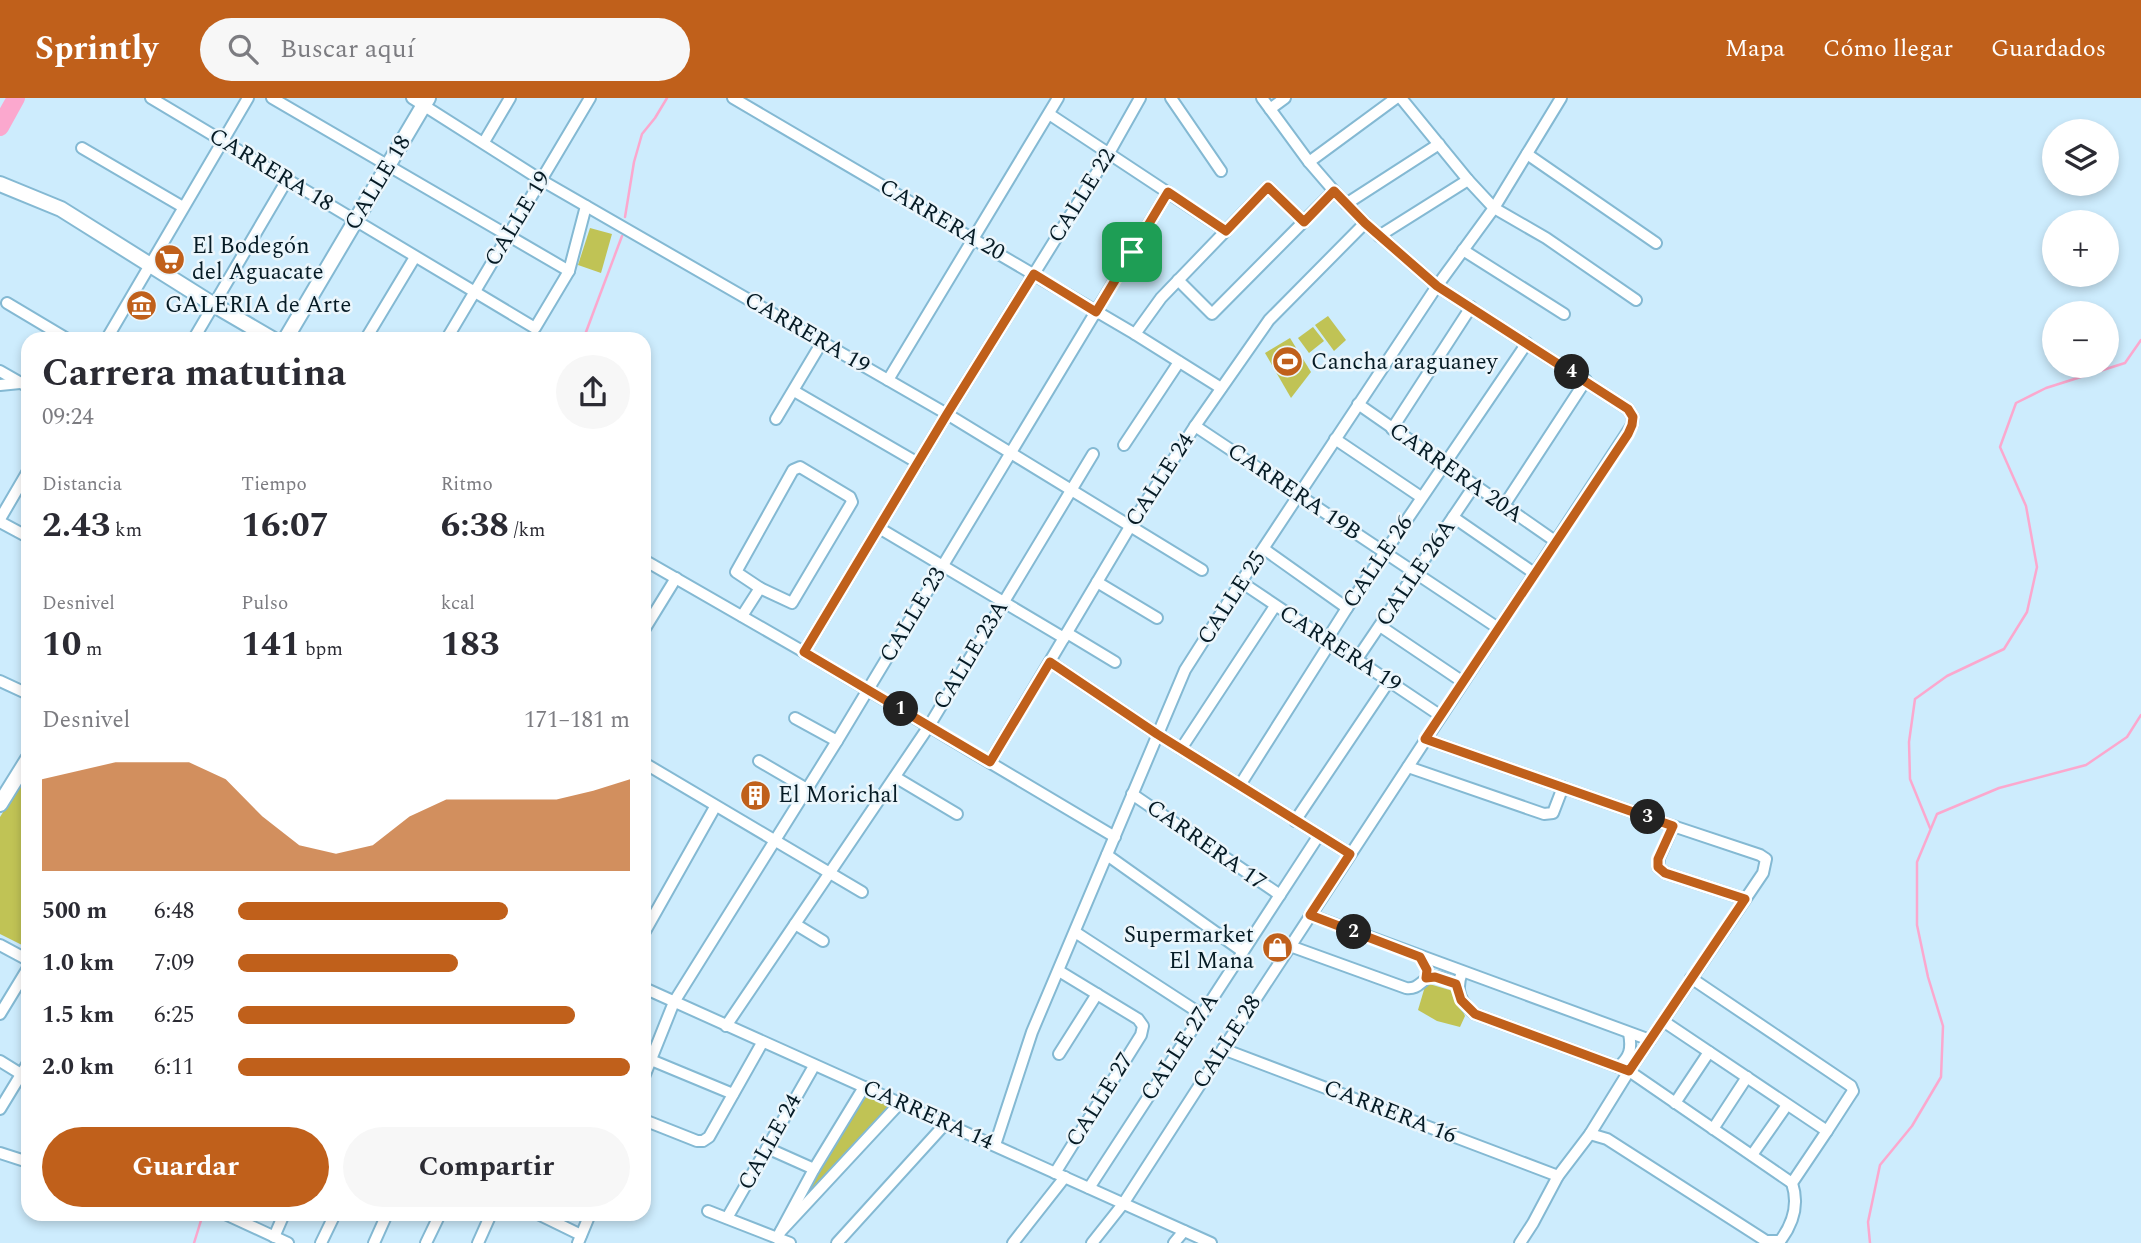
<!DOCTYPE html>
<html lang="es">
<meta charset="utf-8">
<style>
:root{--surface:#fff;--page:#f7f7f7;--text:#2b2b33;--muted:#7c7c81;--accent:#c0601b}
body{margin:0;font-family:Spectral,serif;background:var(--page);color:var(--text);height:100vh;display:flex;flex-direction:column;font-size:26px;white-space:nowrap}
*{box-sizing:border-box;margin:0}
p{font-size:23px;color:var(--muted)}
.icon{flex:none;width:38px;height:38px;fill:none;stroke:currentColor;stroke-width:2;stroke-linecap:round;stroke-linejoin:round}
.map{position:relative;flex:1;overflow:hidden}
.details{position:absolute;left:21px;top:234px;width:630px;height:889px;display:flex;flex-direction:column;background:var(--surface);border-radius:21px;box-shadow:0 4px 10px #0003}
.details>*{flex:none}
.tools{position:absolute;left:2042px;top:21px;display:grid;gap:14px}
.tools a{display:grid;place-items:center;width:77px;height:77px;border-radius:50%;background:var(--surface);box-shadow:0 4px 10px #0003;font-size:35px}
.pin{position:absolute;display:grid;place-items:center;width:60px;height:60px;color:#fff;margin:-30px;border-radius:14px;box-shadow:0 4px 10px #0006}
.km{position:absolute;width:35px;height:35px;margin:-18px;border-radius:50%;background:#222;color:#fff;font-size:19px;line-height:35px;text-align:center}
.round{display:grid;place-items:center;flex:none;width:74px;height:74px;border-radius:37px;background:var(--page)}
.head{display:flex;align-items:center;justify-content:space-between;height:119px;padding:0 21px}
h1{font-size:38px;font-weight:700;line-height:52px}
.figures{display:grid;grid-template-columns:repeat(3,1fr);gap:10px;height:119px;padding:7px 21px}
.figures div{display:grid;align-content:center}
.figures b{font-size:35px;font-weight:700}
.figures small{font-size:19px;font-weight:400}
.figures p{font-size:19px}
.chart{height:196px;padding:14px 21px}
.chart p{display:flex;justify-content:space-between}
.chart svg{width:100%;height:126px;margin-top:7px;fill:var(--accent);opacity:.7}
.cta{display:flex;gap:14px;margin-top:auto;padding:14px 21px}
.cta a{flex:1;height:80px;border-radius:42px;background:var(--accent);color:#fff;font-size:28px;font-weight:700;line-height:80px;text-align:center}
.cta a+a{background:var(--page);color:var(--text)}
ul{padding:0 21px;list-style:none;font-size:23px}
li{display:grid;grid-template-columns:112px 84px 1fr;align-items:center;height:52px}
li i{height:18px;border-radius:9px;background:var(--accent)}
header{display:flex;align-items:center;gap:42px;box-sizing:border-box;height:98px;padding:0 35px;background:var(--accent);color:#fff}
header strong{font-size:33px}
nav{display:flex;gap:38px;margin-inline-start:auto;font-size:24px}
.search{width:490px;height:63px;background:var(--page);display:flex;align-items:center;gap:18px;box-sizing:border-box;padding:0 24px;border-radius:38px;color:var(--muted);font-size:26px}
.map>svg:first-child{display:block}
.green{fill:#c0c355}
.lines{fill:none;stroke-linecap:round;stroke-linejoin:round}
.stream{stroke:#fba8ce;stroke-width:2.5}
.river{stroke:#fba8ce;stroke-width:18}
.minor-casing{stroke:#84b9d3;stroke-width:14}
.tertiary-casing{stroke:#84b9d3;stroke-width:18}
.minor{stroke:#fff;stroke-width:10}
.tertiary{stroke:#fff;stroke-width:14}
.route-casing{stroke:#fff;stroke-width:14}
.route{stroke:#c0601b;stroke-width:9}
.labels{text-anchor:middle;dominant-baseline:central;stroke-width:5;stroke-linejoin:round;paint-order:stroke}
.street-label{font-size:23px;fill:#061b25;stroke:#ebf6fc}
.poi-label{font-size:23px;fill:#061b25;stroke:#ebf6fc;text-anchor:start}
</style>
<header>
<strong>Sprintly</strong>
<div class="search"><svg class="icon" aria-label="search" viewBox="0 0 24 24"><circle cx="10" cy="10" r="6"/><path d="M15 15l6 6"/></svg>Buscar aquí</div>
<nav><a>Mapa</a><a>Cómo llegar</a><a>Guardados</a></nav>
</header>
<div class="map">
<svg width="2141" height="1145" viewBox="0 0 2141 1145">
<rect width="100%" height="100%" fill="#cdecfd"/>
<!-- green -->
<g class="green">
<polygon points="590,130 612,136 601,175 578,167"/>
<polygon points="1328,218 1346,242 1334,253 1315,227"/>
<polygon points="1313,229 1324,243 1309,255 1298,240"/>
<polygon points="1290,240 1311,274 1291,300 1265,255"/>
<polygon points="28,674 28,850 0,836 0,719"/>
<polygon points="1426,885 1453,893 1465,918 1460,929 1437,923 1418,912"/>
<polygon points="864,992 895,1007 803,1106 799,1103"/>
</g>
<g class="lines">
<!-- stream -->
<g class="stream">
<polyline points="625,119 634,64 642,36 655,20 667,0"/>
<polyline points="583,242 622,138"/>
<polyline points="1930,730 1910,681 1909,644 1915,601 1947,578 2004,551 2027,514 2037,469 2026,408 2000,349 2016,305 2046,290 2125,265 2141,242"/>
<polyline points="194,1145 203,1116"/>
<polyline points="1870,1145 1868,1124 1880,1067 1912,1028 1941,979 1943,928 1928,879 1917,827 1917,764 1937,716 1999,690 2086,667 2127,639 2141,617"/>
</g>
<!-- river -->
<polyline class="river" points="0,29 16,0"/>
<defs>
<g id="minor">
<polyline points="151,0 535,230 569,173 586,108"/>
<polyline points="272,0 569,173"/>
<polyline points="412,0 541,82 947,316 1202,472"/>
<polyline points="733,0 1135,236 1221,290"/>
<polyline points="1171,0 1221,73"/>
<polyline points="1401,0 1468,82 1494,110 1546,140 1636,202"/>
<polyline points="1270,11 1285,0"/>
<polyline points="1049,16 1226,133"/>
<polyline points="484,44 510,0"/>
<polyline points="82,50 183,109"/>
<polyline points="1527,56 1656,145"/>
<polyline points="1309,64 1396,0"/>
<polyline points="1346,106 1439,46"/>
<polyline points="1379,138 1468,82"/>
<polyline points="1463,152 1564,216"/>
<polyline points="1178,182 1212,216 1334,93"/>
<polyline points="7,205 69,242"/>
<polyline points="1135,236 1161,200 1268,89 1304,124"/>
<polyline points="106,242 248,0"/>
<polyline points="193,242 287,82"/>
<polyline points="365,242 415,159"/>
<polyline points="446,242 590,0"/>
<polyline points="0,273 28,289"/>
<polyline points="888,282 1058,0"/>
<polyline points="0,287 20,285"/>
<polyline points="794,293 918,365"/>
<polyline points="1358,306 1555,443"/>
<polyline points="776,321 822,244"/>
<polyline points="1195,328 1498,530"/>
<polyline points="1392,331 1471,209"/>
<polyline points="1335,341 1421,399"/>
<polyline points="1124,347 1179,264"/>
<polygon points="800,369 850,399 852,404 792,505 760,490 736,474 793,372"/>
<polyline points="1503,409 1586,282"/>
<polyline points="1453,419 1534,475"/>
<polyline points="0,421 28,373"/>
<polyline points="0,424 28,439"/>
<polyline points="879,430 1064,540"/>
<polyline points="1264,451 1347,510"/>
<polyline points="644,462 804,554 1115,739"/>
<polyline points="1097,484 1157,520"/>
<polyline points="1241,484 1441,618"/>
<polyline points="742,518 760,490"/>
<polyline points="1380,528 1463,584"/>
<polyline points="644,532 676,480"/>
<polyline points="1067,535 1115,564"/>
<polyline points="804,554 947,316 1109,55 1140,0"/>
<polyline points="1357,561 1474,388"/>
<polyline points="1050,564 1157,636 1350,756"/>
<polyline points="0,583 28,596"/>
<polyline points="795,620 837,643"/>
<polyline points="1425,641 1673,728 1760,757 1766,761 1763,775 1629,973 1590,1036 1558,1078 1533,1125 1520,1145"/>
<polyline points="1181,651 1275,508"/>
<polyline points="759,663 807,691"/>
<polyline points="990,664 1131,427 1195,328 1269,222 1365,125"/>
<polyline points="644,665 862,794"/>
<polyline points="1408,669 1544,716 1553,715 1563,689"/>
<polyline points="895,679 957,716"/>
<polyline points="1240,687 1330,545 1328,540 1347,510 1527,245"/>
<polyline points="1132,696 1280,797"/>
<polyline points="1295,723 1389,583"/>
<polyline points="1673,728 1659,760 1658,769 1665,775 1745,801"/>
<polyline points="1107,757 1242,853"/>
<polyline points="1310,817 1650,942"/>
<polyline points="795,826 823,843"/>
<polyline points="1075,834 1201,916"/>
<polyline points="644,835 715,709"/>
<polyline points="0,847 28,862"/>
<path d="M1290 848 1406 890C1416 891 1418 887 1426 881 1434 875 1451 883 1458 888"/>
<path d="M1462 874C1455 893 1460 904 1475 916L1629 973 1792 1085"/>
<polyline points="644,890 1211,1145"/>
<polyline points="0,916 28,870"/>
<polyline points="1663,923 1827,1033 1851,996 1853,993 1851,988 1691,880"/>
<polyline points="726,928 929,628 1093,356"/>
<polyline points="1223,951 1558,1078"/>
<polyline points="1059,956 1097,896"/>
<polyline points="651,962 733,996"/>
<polyline points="0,963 21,976"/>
<path d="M1618 969C1630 959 1632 951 1629 935"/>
<polyline points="644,979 674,904 837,643 1168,94"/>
<polyline points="1675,1005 1709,954"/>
<polyline points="0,1011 28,965"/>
<polyline points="644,1022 697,1043 703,1043 709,1039 762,945"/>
<polyline points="1713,1031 1747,979"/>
<path d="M1590 1036 1607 1041 1766 1143H1780C1793 1126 1799 1106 1792 1085L1827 1033"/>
<polyline points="995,1047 1032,934 1185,572 1241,484 1437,188 1494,110 1561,0"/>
<polyline points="767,1050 814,1071"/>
<polyline points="0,1055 28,1064"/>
<polyline points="1752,1057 1787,1007"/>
<polyline points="1055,1075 1141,937 1143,928 1138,921 1059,873"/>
<polyline points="1089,1090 1319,737"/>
<polyline points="708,1113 790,1145"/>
<polyline points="225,1116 288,1145"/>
<polyline points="538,1116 581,1137"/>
<polyline points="727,1120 814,968"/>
<polyline points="781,1133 900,1005"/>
<polyline points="274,1139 284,1116"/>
<polyline points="777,1140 814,1071 864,989"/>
<polyline points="321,1145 335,1116"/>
<polyline points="374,1145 387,1116"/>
<polyline points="426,1145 440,1116"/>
<polyline points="478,1145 491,1116"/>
<polyline points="578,1145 590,1116"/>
<polyline points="837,1145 946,1025"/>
<polyline points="1013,1145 1065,1079"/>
<polyline points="1092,1145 1123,1106 1223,951 1632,327 1633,319 1628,311 1437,188 1365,125 1334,93 1309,64 1262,0"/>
<polyline points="1174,1145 1184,1133"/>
</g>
<g id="tertiary">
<polyline points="0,86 61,111 214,207 274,242"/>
<polyline points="285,242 428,0"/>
<polyline points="0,706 28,661"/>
</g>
</defs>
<!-- minor casing -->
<use href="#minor" class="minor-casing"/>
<!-- tertiary casing -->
<use href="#tertiary" class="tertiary-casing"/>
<!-- minor -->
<use href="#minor" class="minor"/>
<!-- tertiary -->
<use href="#tertiary" class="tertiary"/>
</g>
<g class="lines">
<defs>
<polygon id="route" points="1268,89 1304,124 1334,93 1365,125 1437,188 1628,311 1633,319 1632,327 1628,336 1425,641 1673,728 1658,761 1658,769 1665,775 1745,801 1629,973 1475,916 1461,902 1456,886 1435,879 1426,880 1427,872 1420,859 1310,817 1350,756 1157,636 1050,564 990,664 804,554 947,316 1034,176 1096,214 1168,94 1226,133"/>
</defs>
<!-- route casing -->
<use href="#route" class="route-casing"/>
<!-- route -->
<use href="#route" class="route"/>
</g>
<!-- icons -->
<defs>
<symbol id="supermarket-disc" viewBox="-11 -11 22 22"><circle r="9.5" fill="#c0601b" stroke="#ebf6fc"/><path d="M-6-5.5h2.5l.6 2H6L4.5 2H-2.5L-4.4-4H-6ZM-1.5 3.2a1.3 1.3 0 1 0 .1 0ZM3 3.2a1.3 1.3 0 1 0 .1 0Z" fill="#fff"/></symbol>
<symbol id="museum-disc" viewBox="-11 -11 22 22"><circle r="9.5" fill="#c0601b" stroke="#ebf6fc"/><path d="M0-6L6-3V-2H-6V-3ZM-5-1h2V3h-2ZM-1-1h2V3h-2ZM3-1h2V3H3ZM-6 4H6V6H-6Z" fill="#fff"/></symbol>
<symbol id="stadium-disc" viewBox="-11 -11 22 22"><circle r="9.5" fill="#c0601b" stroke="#ebf6fc"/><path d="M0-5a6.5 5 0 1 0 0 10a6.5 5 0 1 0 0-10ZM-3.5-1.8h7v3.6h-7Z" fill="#fff"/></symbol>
<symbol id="building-disc" viewBox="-11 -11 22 22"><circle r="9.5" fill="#c0601b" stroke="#ebf6fc"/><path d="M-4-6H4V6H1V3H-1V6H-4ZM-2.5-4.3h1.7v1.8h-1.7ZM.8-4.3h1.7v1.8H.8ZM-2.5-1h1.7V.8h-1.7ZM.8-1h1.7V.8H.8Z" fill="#fff"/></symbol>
<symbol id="shop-disc" viewBox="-11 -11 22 22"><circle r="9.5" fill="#c0601b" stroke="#ebf6fc"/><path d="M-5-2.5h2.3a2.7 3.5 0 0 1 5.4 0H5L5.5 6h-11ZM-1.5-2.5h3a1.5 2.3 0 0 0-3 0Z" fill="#fff"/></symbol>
</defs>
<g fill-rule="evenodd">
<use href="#supermarket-disc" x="152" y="144" width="35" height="35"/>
<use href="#museum-disc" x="124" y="190" width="35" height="35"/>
<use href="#stadium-disc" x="1270" y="246" width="35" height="35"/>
<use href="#building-disc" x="738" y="680" width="35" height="35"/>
<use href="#shop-disc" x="1260" y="832" width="35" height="35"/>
</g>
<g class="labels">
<!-- street labels -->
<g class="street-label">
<text transform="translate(271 72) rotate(31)">CARRERA 18</text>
<text transform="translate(378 85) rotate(-59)">CALLE 18</text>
<text transform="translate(1082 98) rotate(-58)">CALLE 22</text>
<text transform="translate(518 121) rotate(-59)">CALLE 19</text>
<text transform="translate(942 122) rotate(30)">CARRERA 20</text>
<text transform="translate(807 235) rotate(30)">CARRERA 19</text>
<text transform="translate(1456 375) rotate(35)">CARRERA 20A</text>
<text transform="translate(1160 382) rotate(-57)">CALLE 24</text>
<text transform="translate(1294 394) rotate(34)">CARRERA 19B</text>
<text transform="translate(1378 464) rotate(-56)">CALLE 26</text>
<text transform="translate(1416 475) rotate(-56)">CALLE 26A</text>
<text transform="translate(1232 500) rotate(-57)">CALLE 25</text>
<text transform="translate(913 517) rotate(-59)">CALLE 23</text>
<text transform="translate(1340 551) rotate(33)">CARRERA 19</text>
<text transform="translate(971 557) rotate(-59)">CALLE 23A</text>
<text transform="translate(1206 747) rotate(35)">CARRERA 17</text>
<text transform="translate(1227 944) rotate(-57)">CALLE 28</text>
<text transform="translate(1180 949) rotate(-57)">CALLE 27A</text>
<text transform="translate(1100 1002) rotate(-58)">CALLE 27</text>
<text transform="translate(1390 1014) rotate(21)">CARRERA 16</text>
<text transform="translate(928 1017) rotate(24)">CARRERA 14</text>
<text transform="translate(770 1044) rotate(-61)">CALLE 24</text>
</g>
<!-- poi labels -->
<g class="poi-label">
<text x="192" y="148">El Bodegón<tspan x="192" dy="26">del Aguacate</tspan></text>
<text x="165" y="207">GALERIA de Arte</text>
<text x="1311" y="264">Cancha araguaney</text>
<text x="778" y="697">El Morichal</text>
<text x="1254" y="837" text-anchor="end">Supermarket<tspan x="1254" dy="26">El Mana</tspan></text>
</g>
</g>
</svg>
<div class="tools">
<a><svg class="icon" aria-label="layers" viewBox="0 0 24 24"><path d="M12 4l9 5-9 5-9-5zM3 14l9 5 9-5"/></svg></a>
<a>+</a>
<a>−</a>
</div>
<div class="pin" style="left:1132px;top:154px;background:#1e9e55"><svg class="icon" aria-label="arrive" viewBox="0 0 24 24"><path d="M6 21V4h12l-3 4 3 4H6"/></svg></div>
<b class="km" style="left:901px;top:611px">1</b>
<b class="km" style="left:1354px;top:834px">2</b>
<b class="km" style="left:1648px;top:719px">3</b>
<b class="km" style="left:1572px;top:274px">4</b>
<section class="details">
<div class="head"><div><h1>Carrera matutina</h1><p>09:24</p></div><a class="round"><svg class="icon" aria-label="share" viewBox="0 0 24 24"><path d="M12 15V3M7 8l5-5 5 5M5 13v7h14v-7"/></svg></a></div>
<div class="figures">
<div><p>Distancia</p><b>2.43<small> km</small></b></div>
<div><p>Tiempo</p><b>16:07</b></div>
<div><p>Ritmo</p><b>6:38<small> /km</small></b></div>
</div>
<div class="figures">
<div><p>Desnivel</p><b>10<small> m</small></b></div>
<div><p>Pulso</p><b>141<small> bpm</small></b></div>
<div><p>kcal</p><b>183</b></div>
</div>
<div class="chart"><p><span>Desnivel</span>171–181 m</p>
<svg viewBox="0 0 160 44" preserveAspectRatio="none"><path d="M0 44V12L10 9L20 6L30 6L40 6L50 12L60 25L70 35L80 38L90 35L100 25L110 19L120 19L130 19L140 19L150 16L160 12V44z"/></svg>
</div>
<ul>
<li><b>500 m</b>6:48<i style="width:69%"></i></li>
<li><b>1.0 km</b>7:09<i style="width:56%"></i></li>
<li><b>1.5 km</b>6:25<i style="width:86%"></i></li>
<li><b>2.0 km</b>6:11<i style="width:100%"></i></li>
</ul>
<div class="cta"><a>Guardar</a><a>Compartir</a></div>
</section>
</div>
